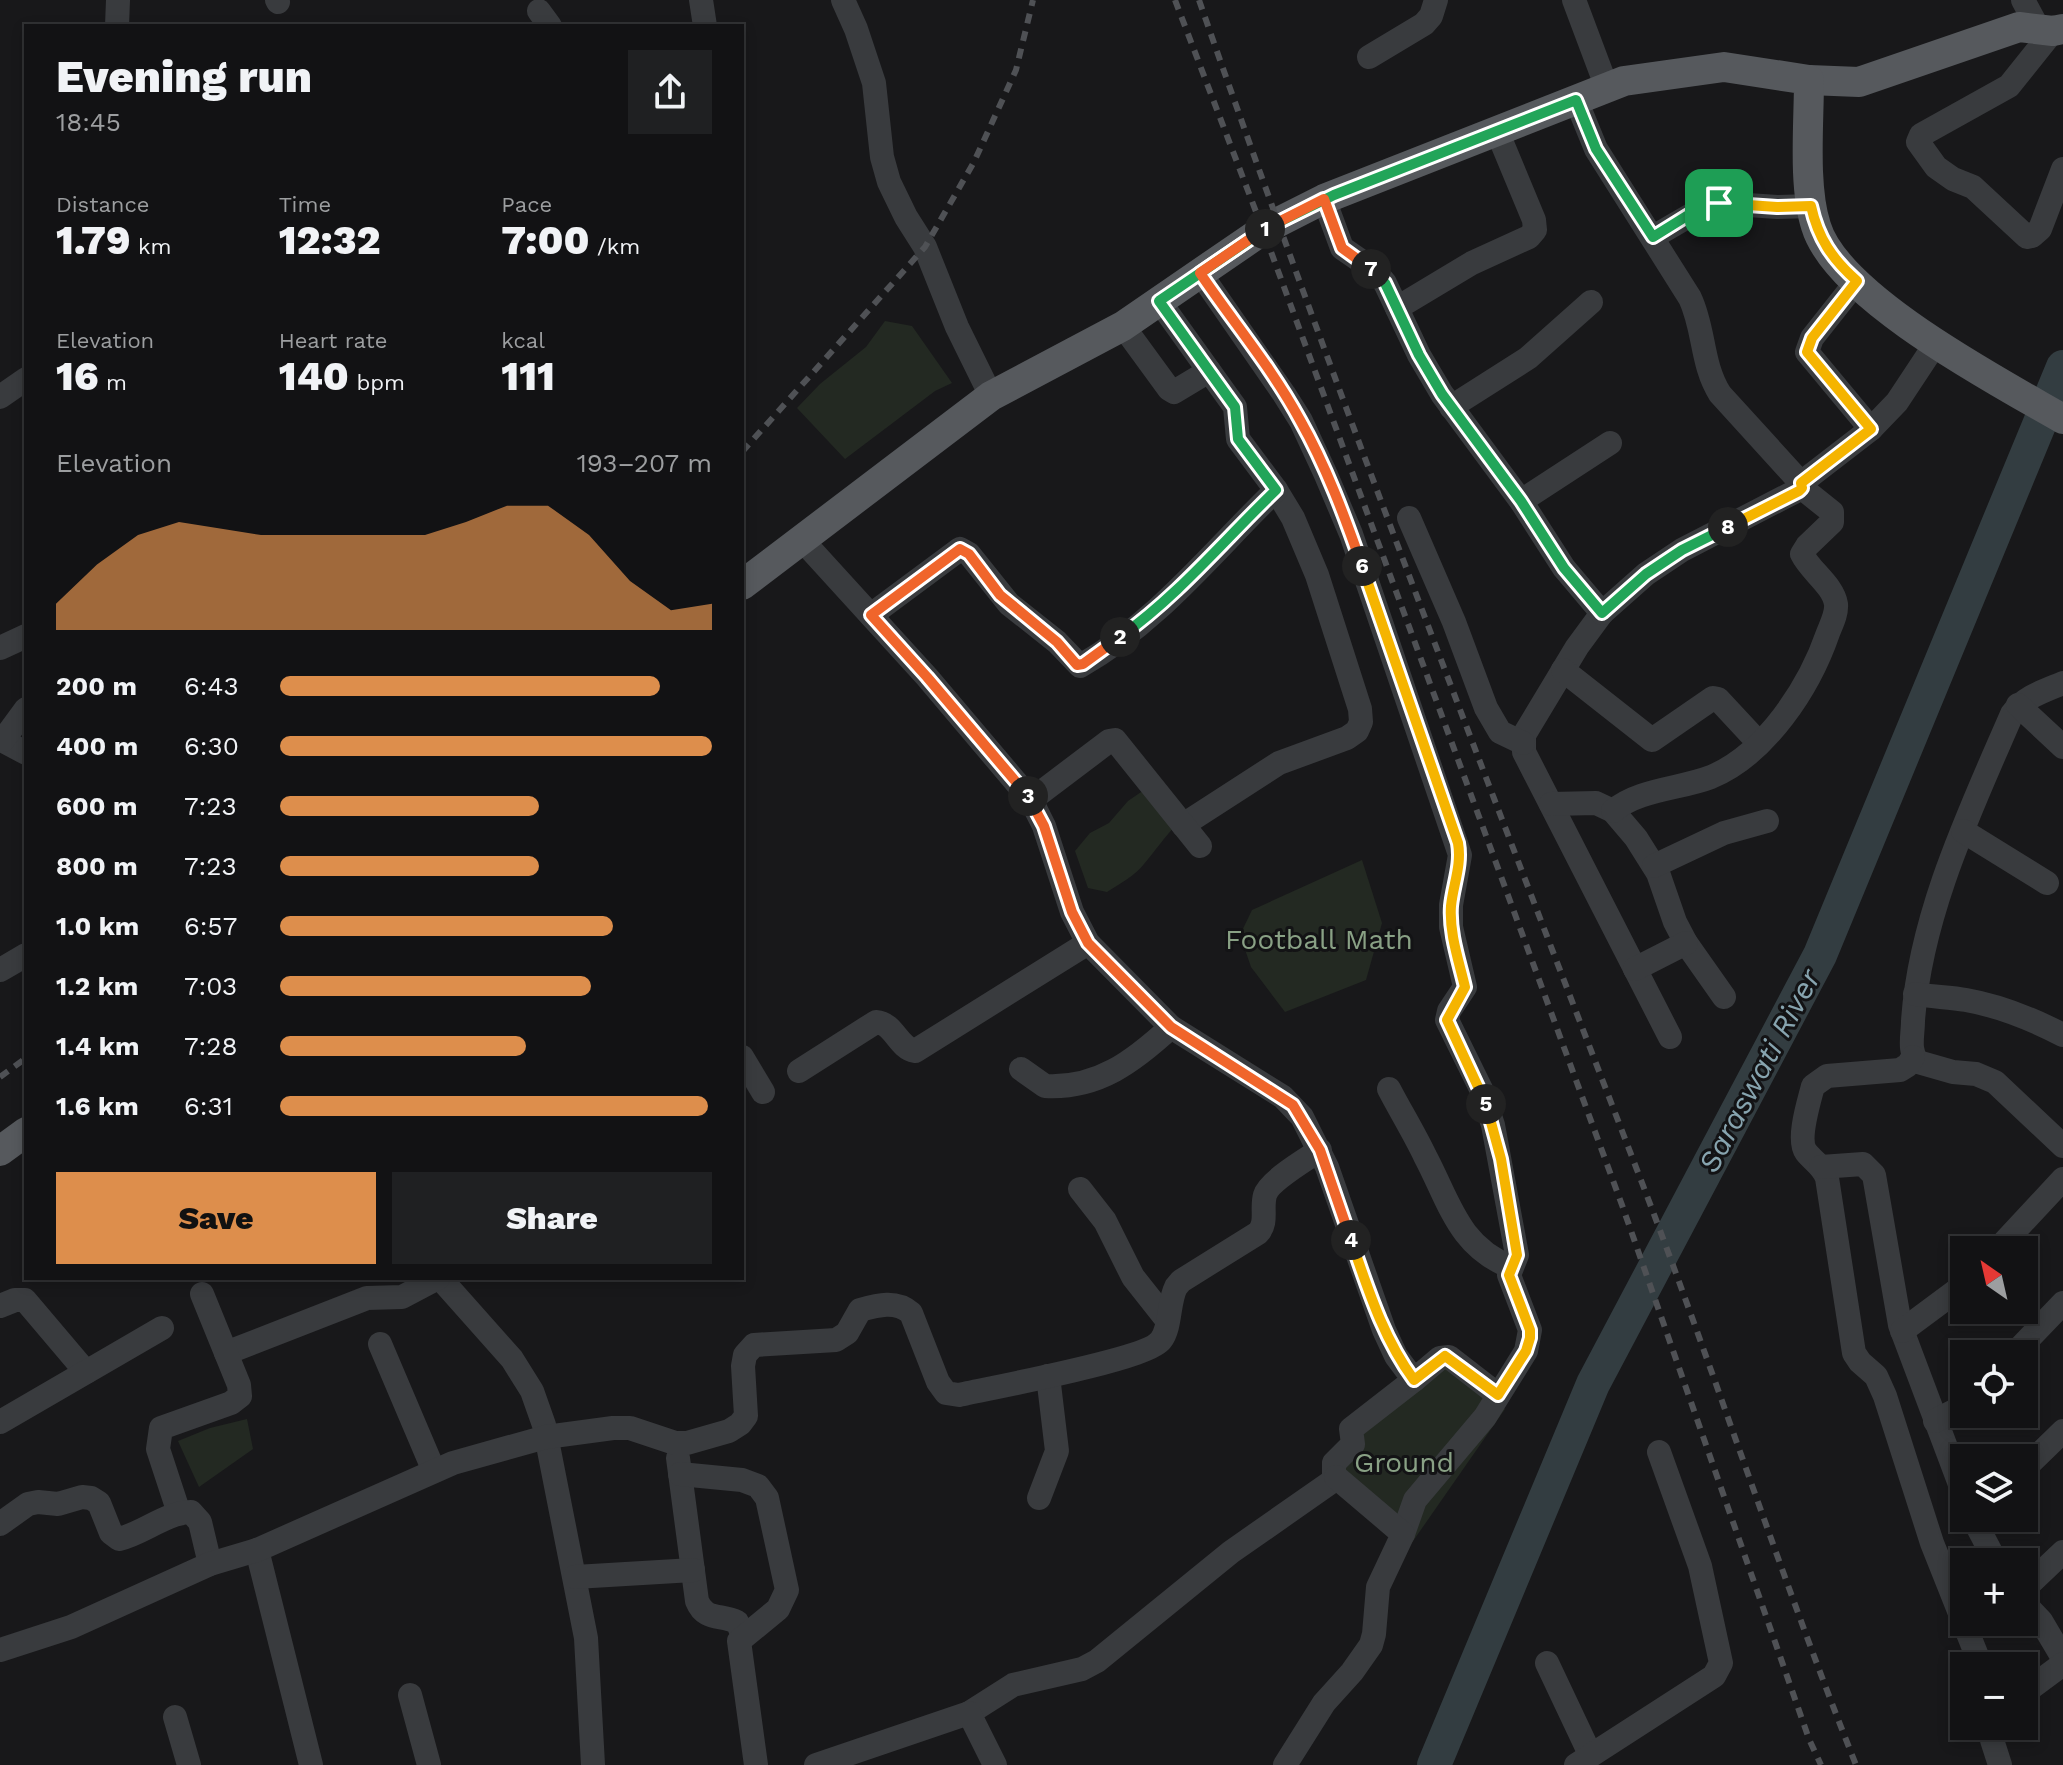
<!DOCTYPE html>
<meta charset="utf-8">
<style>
:root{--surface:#121214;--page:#1f2022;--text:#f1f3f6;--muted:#9c9ea0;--line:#313234;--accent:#dd8e4c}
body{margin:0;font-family:"Work Sans",sans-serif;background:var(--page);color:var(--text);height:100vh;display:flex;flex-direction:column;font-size:30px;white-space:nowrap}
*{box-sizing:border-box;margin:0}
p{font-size:26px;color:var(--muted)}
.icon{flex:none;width:44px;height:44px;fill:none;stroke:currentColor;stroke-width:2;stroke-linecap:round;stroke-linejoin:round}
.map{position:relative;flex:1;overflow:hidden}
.drawer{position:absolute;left:24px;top:24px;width:720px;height:1256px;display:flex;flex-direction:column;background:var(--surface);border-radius:0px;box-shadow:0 4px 12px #0003,0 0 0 2px var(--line)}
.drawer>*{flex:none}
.needle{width:52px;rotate:326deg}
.fabs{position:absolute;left:1950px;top:1236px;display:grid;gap:16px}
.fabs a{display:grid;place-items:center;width:88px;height:88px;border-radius:0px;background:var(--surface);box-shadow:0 4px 12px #0003,0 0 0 2px var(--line);font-size:40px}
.pin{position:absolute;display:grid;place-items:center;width:68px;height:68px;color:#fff;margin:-34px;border-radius:16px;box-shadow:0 4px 12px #0006}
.km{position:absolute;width:40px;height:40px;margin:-20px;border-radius:50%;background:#222;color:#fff;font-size:22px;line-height:40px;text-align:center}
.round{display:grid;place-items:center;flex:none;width:84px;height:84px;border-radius:0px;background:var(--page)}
.summary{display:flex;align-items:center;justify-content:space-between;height:136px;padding:0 32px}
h1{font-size:44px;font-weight:800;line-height:60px}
.stats{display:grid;grid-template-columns:repeat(3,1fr);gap:12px;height:136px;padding:8px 32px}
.stats div{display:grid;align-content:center}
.stats b{font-size:40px;font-weight:800}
.stats small{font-size:22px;font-weight:400}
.stats p{font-size:22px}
.chart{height:224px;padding:16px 32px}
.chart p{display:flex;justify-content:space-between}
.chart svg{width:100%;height:144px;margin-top:8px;fill:var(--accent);opacity:.7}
.button{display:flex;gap:16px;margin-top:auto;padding:16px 32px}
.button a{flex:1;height:92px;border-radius:0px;background:var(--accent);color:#111;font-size:32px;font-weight:800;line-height:92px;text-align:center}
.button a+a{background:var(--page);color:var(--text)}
ul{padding:0 32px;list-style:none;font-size:26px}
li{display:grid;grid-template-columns:128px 96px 1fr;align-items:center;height:60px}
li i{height:20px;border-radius:10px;background:var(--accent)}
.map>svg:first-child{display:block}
.green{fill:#232922}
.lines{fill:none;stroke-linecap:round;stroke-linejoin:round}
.river{stroke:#333d41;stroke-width:34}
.minor{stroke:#393b3e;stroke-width:24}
.major{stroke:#56595d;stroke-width:30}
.rail{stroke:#4f5155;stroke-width:6;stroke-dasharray:10 8;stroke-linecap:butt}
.split-1-casing{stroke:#fff;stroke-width:16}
.split-2-casing{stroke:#fff;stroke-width:16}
.split-3-casing{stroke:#fff;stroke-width:16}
.split-4-casing{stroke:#fff;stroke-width:16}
.split-5-casing{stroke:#fff;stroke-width:16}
.split-6-casing{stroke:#fff;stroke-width:16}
.split-7-casing{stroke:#fff;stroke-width:16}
.split-8-casing{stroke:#fff;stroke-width:16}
.split-9-casing{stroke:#fff;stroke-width:16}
.split-1{stroke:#22a559;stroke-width:10}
.split-2{stroke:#22a559;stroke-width:10}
.split-3{stroke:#f0652b;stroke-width:10}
.split-4{stroke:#f0652b;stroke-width:10}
.split-5{stroke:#f5b400;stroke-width:10}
.split-6{stroke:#f5b400;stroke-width:10}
.split-7{stroke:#f0652b;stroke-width:10}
.split-8{stroke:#22a559;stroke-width:10}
.split-9{stroke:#f5b400;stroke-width:10}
.labels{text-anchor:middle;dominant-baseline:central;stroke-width:6;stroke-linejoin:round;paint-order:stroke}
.park-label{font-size:28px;fill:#89a185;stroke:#131315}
.water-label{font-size:30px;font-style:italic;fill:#87a4af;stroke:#131315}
</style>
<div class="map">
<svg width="2063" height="1765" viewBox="0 0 2063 1765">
<rect width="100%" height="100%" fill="#18181a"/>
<!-- green -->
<g class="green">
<polygon points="885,321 912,326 952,383 935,391 845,459 797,408 820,384 866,347"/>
<path d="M1147 788 1178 823C1165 836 1156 850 1144 864 1135 876 1119 884 1107 892L1088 888 1075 851 1090 833 1109 823 1128 801Z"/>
<polygon points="1362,860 1382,923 1366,980 1285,1012 1251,967 1240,935 1252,910"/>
<polygon points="1444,1358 1505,1409 1411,1544 1326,1461"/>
<polygon points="247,1419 253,1449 199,1487 178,1441 210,1428"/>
</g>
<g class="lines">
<!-- river -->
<polyline class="river" points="1434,1765 1593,1384 1820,955 2063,367"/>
<!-- minor -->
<g class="minor">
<polyline points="277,0 278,2"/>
<polyline points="701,0 705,26"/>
<polyline points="843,0 856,29 874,83 882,157 889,182 906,217 925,247 957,327 991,396"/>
<polyline points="1574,0 1607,88"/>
<polyline points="2023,0 2038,28"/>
<polyline points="539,11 550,26"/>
<polyline points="117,26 118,0"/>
<polyline points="2053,31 2009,86 1921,135 1918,142 1936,167 1953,179 1973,187 2027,237 2032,236 2040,229 2063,169"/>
<polyline points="1369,57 1424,24 1431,16 1436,0"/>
<path d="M1576 100 1596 149 1690 298C1705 330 1701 364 1720 394L1801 483 1802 488 1682 550 1646 574 1602 613 1577 647 1524 735V752L1670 1037"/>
<polyline points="1324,199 1342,248 1374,270 1385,283 1419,355 1442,394 1521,501 1564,568 1602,613"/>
<polyline points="1653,237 1708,205 1719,203 1777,207 1811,206"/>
<polyline points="1200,273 1284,394 1301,421 1326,475 1351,534 1460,855 1451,905 1451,927 1465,987 1449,1011 1447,1020 1481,1089 1493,1125 1517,1255 1509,1275 1530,1330 1526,1351 1485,1417 1415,1500 1403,1534"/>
<polyline points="1857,281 1812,338 1807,352 1871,429"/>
<polyline points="1159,301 1235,407 1238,439 1276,490 1293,518 1317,575 1360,709 1361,722 1357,731 1347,738 1279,763 1183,825"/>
<polyline points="1397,308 1472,263 1529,237 1535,230 1534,220 1497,131"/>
<polyline points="1123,326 1169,389 1174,392 1209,371"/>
<polyline points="0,397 26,379"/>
<polyline points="1451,407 1528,358 1591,302"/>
<polyline points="1801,483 1871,429 1897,402 1936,343"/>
<polyline points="1521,501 1610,443"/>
<polyline points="1409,518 1454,622 1486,708 1500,732 1523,743"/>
<polyline points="803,541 927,677 1031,800 1044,826 1072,912 1088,943 1171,1027 1283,1097 1302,1117 1327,1167 1384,1330 1396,1356 1414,1380 1351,1429 1353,1444 1334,1463 1334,1480 1231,1552 1097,1661 1082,1669 1013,1685 969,1713"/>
<path d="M871 615 960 549 969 554 1009 604 1057 642 1080 666C1158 622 1213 551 1276 490"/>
<polyline points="0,648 26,636"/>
<polyline points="1563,670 1652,740 1713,698 1718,699 1758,742"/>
<path d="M2063 683C2044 691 2024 697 2012 714 1970 811 1920 915 1913 1021 1913 1035 1908 1051 1918 1062L1953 1072 1976 1074 1995 1082 2063 1146"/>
<polyline points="2018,705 2063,747"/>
<polyline points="0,739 26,753"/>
<polyline points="3,740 26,709"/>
<polyline points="1031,800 1109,741 1115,740 1200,846"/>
<polyline points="1551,804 1596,803 1613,811 1636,838 1658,873 1675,922 1686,943 1724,997"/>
<path d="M1613 811C1639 789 1680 789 1711 777 1766 754 1809 688 1828 633 1831 625 1837 614 1836 604 1833 585 1810 571 1802 554L1807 546 1832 522V512L1802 488"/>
<polyline points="1963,831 2047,883"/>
<polyline points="1654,866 1724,833 1767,821"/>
<polyline points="1635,969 1686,943"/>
<polyline points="0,970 26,955"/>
<path d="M1915 994C1932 997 1950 997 1966 1000 2001 1006 2032 1019 2063 1035"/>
<polyline points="742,1057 763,1092"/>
<path d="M1913 1057 1908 1065 1900 1070 1827 1076 1813 1086C1809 1102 1797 1139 1806 1152 1814 1162 1823 1166 1827 1178L1854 1353 1860 1362 1876 1376 1885 1396 1932 1543 1981 1666"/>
<path d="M1021 1069 1045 1086C1098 1089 1134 1061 1171 1027"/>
<path d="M799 1071 876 1022C894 1023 898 1048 915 1051L1088 943"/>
<path d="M1389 1089C1401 1112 1414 1133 1425 1156 1450 1203 1458 1246 1511 1267"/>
<polyline points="1821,1167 1863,1164 1874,1175 1900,1325 1964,1495"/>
<polyline points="1080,1189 1105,1221 1133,1277 1167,1320"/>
<polyline points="1997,1250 2063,1179"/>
<polyline points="440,1278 512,1359 532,1391 544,1425 586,1638 593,1765"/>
<polyline points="0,1306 15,1300 25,1300 86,1372"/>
<polyline points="1902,1331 1964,1285"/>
<polyline points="380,1344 434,1471"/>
<polyline points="226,1353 367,1298 402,1297 438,1278"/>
<polyline points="2014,1354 2063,1303"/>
<polyline points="1414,1380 1440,1358 1449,1357 1498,1395"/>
<polyline points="1935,1421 1964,1406"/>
<polyline points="0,1422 162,1328"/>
<path d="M678 1458 697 1601C705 1621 721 1614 737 1622L743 1635"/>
<polyline points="2024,1469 2063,1431"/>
<polyline points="680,1474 742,1480 758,1486 767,1498 787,1590 778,1609 739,1641 756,1765"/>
<polyline points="1039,1498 1057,1451 1048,1376"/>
<polyline points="179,1513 158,1449 161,1428 231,1403 240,1396 239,1385 202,1294"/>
<polyline points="1973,1518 1996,1562"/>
<path d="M0 1524 28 1504 38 1502 58 1504 82 1497 91 1498 99 1503 111 1533 119 1539C144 1533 165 1513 191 1512L200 1522 210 1564"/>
<polyline points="257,1550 311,1765"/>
<polyline points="575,1577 693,1570"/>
<polyline points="2024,1589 2063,1552"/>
<polyline points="2024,1603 2041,1621 2063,1658"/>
<path d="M0 1650 71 1627 210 1564 257 1550 453 1463 546 1437 613 1428H630L675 1443H687L729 1431 740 1424 746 1416 743 1366 745 1355 754 1345 836 1340 847 1333 860 1310C878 1305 896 1300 911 1313L938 1382 946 1393 959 1395C990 1388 1148 1359 1161 1340 1171 1327 1168 1303 1176 1287L1181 1281 1258 1233C1268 1222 1261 1209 1265 1195 1269 1181 1307 1159 1320 1150"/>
<polyline points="1547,1663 1590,1754"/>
<polyline points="2024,1693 2063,1664"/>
<polyline points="410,1695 429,1765"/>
<polyline points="175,1717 189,1765"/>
<polyline points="1993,1726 1992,1740 2000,1765"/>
<polyline points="816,1765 969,1713 995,1765"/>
<polyline points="1285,1765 1324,1703 1352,1672 1371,1645 1374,1634 1378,1587 1403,1534 1336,1477"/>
<polyline points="1576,1765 1714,1676 1721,1663 1700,1566 1659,1452"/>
</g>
<!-- major -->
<g class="major">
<polyline points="1809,80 1859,82 2019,27 2053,31 2063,29"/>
<path d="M742 585 991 396 1123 326 1263 230 1324 199 1624 81 1724 67 1809 80C1809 123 1803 186 1816 226 1837 297 1999 382 2063 419"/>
<polyline points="0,1151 26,1132"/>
</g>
<!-- rail -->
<g class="rail">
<polyline points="1175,0 1263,230 1622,1205 1809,1739 1821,1765"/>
<path d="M1199 0C1338 399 1492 793 1644 1188 1717 1379 1780 1574 1856 1765"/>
<polyline points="742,452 925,247 974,162 1016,70 1033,0"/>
<polyline points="0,1077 26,1058"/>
</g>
</g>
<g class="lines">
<defs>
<polyline id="split-1" points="1265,229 1334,195 1576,100 1596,149 1653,237 1698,209 1719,203"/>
<path id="split-2" d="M1120 637C1179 595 1224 540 1276 490L1238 439 1235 407 1159 301 1265 229"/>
<polyline id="split-3" points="1028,796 927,677 871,615 960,549 969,554 1000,595 1057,642 1077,665 1083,664 1120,637"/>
<polyline id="split-4" points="1028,796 1044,826 1072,912 1088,943 1171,1027 1293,1105 1320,1150 1351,1240"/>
<path id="split-5" d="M1351 1240C1368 1289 1383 1338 1414 1380L1445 1356 1498 1395 1526 1351 1530 1338V1330L1509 1275 1517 1255 1501 1159 1486 1104"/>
<path id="split-6" d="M1362 566 1458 843C1462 865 1453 885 1451 906 1449 933 1459 961 1465 987L1447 1020 1486 1104"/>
<path id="split-7" d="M1362 566C1345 517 1326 466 1300 420 1272 368 1233 322 1200 273L1263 230 1324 199 1342 248 1371 269"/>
<polyline id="split-8" points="1371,269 1385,283 1419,355 1442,394 1521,501 1564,568 1602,613 1646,574 1682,550 1728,527"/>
<path id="split-9" d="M1719 203 1777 207 1811 206C1818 238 1832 259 1857 281L1812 338 1807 352 1871 429 1801 483 1802 488 1799 491 1728 527"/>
</defs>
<!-- split-1 casing -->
<use href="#split-1" class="split-1-casing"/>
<!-- split-2 casing -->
<use href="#split-2" class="split-2-casing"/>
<!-- split-3 casing -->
<use href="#split-3" class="split-3-casing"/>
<!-- split-4 casing -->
<use href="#split-4" class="split-4-casing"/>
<!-- split-5 casing -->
<use href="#split-5" class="split-5-casing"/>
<!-- split-6 casing -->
<use href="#split-6" class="split-6-casing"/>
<!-- split-7 casing -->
<use href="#split-7" class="split-7-casing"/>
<!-- split-8 casing -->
<use href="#split-8" class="split-8-casing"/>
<!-- split-9 casing -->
<use href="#split-9" class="split-9-casing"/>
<!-- split-1 -->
<use href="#split-1" class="split-1"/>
<!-- split-2 -->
<use href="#split-2" class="split-2"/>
<!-- split-3 -->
<use href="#split-3" class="split-3"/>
<!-- split-4 -->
<use href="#split-4" class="split-4"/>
<!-- split-5 -->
<use href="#split-5" class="split-5"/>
<!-- split-6 -->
<use href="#split-6" class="split-6"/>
<!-- split-7 -->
<use href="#split-7" class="split-7"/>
<!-- split-8 -->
<use href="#split-8" class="split-8"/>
<!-- split-9 -->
<use href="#split-9" class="split-9"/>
</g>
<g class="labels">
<!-- park labels -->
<g class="park-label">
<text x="1319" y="939">Football Math</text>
<text x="1404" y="1462">Ground</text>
</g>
<!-- water labels -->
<g class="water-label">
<text transform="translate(1759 1071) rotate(-62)">Saraswati River</text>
</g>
</g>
</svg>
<div class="fabs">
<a><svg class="needle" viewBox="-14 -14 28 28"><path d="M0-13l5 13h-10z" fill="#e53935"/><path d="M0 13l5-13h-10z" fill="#9c9ea0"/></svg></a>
<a><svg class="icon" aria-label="locate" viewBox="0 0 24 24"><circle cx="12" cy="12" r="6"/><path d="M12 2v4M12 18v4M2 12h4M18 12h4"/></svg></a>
<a><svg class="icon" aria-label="layers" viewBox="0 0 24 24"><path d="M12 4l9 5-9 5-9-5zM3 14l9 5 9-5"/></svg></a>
<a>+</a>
<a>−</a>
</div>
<div class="pin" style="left:1719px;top:203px;background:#1e9e55"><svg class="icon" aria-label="arrive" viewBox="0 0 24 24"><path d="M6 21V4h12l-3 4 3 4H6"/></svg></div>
<b class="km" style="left:1265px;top:229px">1</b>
<b class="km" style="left:1120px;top:637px">2</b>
<b class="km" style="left:1028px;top:796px">3</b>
<b class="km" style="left:1351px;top:1240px">4</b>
<b class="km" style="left:1486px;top:1104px">5</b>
<b class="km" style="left:1362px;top:566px">6</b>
<b class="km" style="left:1371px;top:269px">7</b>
<b class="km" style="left:1728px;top:527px">8</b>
<section class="drawer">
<div class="summary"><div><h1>Evening run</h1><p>18:45</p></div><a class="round"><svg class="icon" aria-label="share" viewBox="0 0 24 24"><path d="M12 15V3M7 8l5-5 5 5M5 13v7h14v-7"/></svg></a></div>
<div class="stats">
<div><p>Distance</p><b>1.79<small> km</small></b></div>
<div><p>Time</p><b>12:32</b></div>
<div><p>Pace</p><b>7:00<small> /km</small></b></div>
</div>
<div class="stats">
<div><p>Elevation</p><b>16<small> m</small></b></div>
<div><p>Heart rate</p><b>140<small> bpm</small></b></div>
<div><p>kcal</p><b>111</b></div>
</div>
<div class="chart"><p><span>Elevation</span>193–207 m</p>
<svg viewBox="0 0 160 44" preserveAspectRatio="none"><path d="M0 44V36L10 24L20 15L30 11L40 13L50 15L60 15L70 15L80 15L90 15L100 11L110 6L120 6L130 15L140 29L150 38L160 36V44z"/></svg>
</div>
<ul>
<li><b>200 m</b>6:43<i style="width:88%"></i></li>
<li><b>400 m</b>6:30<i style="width:100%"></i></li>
<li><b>600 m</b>7:23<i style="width:60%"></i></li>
<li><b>800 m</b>7:23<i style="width:60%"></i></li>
<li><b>1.0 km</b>6:57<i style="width:77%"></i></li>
<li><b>1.2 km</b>7:03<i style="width:72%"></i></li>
<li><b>1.4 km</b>7:28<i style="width:57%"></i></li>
<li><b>1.6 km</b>6:31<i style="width:99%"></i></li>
</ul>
<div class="button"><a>Save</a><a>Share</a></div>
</section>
</div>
